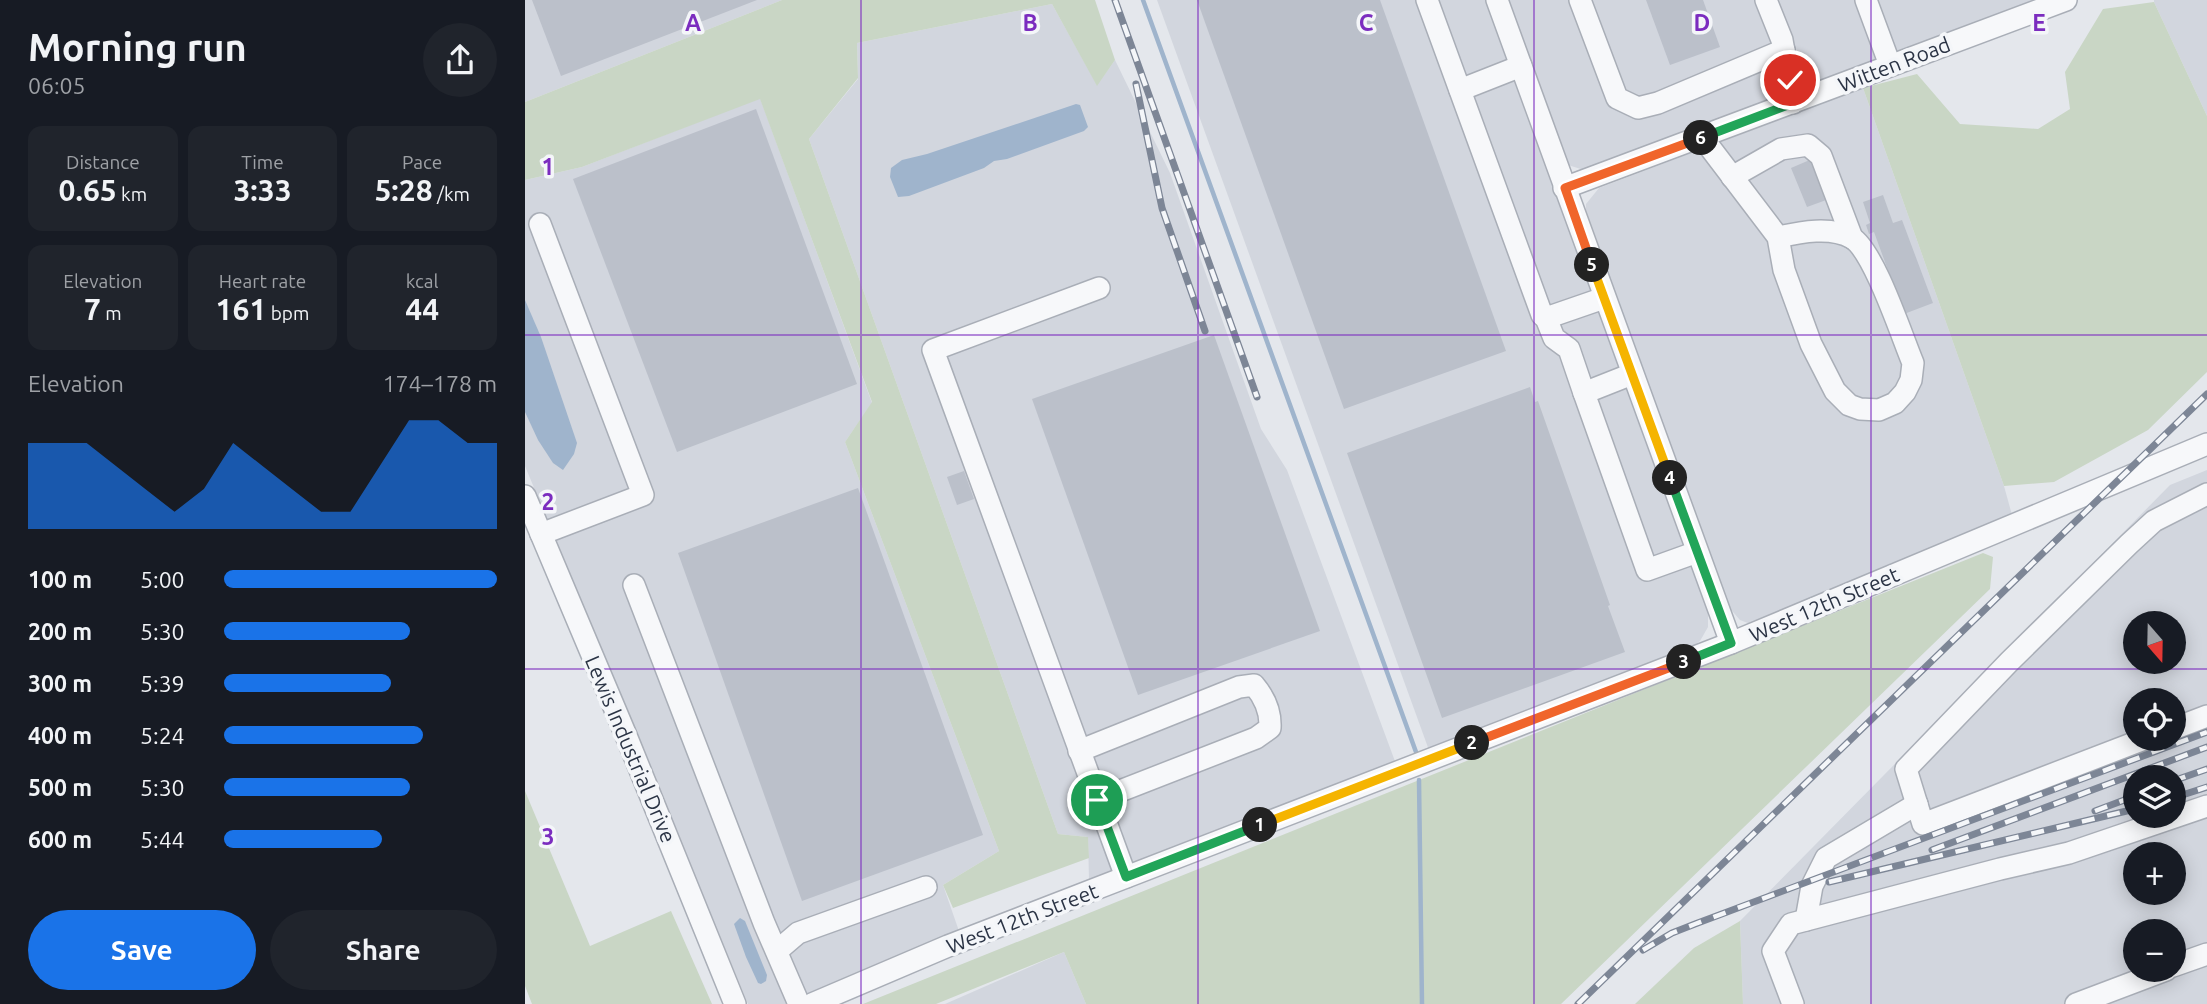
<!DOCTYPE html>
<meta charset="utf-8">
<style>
:root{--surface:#171b24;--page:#20242c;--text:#f1f3f6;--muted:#9ea1a6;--accent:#1a73e8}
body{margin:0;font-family:Ubuntu,sans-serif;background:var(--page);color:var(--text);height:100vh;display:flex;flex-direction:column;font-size:26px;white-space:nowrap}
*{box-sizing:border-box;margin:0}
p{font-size:23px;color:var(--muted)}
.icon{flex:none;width:38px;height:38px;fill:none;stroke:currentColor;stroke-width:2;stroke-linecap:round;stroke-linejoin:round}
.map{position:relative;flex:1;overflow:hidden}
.drawer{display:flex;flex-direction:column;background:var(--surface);width:525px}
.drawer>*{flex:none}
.needle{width:46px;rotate:160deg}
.tools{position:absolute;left:1598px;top:611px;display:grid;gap:14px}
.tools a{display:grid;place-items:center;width:63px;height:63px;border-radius:50%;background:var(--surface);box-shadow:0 4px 18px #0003;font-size:35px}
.pin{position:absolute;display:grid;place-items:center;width:60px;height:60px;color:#fff;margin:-30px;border:4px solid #fff;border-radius:50%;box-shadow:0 2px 7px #0007}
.km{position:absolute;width:35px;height:35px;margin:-18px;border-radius:50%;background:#222;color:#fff;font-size:19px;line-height:35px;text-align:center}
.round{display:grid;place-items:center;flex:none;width:74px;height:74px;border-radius:37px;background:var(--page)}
.headline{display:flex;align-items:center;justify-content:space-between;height:119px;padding:0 28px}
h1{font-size:38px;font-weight:700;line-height:52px}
.figures{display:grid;grid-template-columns:repeat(3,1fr);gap:10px;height:119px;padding:7px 28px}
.figures div{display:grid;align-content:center;border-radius:14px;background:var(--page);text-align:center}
.figures b{font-size:30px;font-weight:700}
.figures small{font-size:19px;font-weight:400}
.figures p{font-size:19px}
.chart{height:196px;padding:14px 28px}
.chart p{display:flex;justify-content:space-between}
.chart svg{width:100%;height:126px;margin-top:7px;fill:var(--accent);opacity:.7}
.action{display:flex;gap:14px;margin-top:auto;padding:14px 28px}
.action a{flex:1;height:80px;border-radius:42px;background:var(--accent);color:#fff;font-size:28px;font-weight:700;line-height:80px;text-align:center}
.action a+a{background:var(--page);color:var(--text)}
ul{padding:0 28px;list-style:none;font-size:23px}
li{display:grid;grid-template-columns:112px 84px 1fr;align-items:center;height:52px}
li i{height:18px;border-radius:9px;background:var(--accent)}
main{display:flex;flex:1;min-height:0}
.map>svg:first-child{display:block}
.built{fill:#d2d6de;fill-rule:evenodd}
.green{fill:#c9d6c5}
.water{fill:#9fb4cc}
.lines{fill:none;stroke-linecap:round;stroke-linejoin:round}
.stream{stroke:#9fb4cc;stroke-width:4.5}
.building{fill:#bbc0ca}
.minor-casing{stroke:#a9aeb7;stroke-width:24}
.minor{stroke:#f7f8fa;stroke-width:21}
.rail-casing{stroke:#7d8696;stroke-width:7}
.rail{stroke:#f4f6f9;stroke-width:4.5;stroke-dasharray:13;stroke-linecap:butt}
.split-1-casing{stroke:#fff;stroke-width:14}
.split-2-casing{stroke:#fff;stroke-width:14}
.split-3-casing{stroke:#fff;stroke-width:14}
.split-4-casing{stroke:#fff;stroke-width:14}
.split-5-casing{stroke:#fff;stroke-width:14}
.split-6-casing{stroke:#fff;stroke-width:14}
.split-7-casing{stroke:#fff;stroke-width:14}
.split-1{stroke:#22a559;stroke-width:9}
.split-2{stroke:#f5b400;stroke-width:9}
.split-3{stroke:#f0652b;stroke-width:9}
.split-4{stroke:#22a559;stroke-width:9}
.split-5{stroke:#f5b400;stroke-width:9}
.split-6{stroke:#f0652b;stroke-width:9}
.split-7{stroke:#22a559;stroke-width:9}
.grid{fill:none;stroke:#7b2cbf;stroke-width:2;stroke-opacity:0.55}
.labels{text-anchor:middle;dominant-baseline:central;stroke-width:7;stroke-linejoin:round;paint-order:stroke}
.street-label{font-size:21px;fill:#2b3445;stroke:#f4f6f9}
.grid-label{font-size:23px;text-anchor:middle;font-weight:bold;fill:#7b2cbf;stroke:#f4f6f9;stroke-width:7;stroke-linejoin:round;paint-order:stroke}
</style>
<main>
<section class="drawer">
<div class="headline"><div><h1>Morning run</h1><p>06:05</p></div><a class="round"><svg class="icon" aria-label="share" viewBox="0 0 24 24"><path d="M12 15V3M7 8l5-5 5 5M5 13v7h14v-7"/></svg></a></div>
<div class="figures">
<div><p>Distance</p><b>0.65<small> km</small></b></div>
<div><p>Time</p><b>3:33</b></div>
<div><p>Pace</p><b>5:28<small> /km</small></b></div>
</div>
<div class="figures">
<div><p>Elevation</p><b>7<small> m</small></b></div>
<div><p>Heart rate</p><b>161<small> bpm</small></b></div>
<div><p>kcal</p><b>44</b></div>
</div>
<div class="chart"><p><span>Elevation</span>174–178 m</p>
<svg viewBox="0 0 160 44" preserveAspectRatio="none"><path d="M0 44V14L10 14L20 14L30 22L40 30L50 38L60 30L70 14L80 22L90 30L100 38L110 38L120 22L130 6L140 6L150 14L160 14V44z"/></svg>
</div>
<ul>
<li><b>100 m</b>5:00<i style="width:100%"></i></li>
<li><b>200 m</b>5:30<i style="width:68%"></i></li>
<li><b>300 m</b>5:39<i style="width:61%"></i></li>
<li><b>400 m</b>5:24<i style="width:73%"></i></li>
<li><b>500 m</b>5:30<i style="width:68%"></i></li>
<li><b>600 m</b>5:44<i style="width:58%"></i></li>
</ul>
<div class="action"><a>Save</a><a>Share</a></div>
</section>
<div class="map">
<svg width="1682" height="1004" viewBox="0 0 1682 1004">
<rect width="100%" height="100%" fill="#e4e7ec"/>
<!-- built -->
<g class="built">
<polygon points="0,0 257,0 0,102"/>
<polygon points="632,0 963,0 1177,593 1183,612 1183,627 1175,641 1153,657 905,753"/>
<polygon points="982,0 1512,0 1402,40 1059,170 1043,165"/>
<polygon points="1629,0 1682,0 1682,116 1629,2"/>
<polygon points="527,4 572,85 590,60 645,173 736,429 762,470 871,764 564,880 563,837 533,834 284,139 333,79 332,43"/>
<polygon points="1338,88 1479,486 1487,515 1228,625 1215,620 1202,605 1061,222 1061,204 1074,188"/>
<polygon points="235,98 347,403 320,442 474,851 418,885 435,934 269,1004 223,1004 0,466 0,180 57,167"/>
<path d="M1682 470V1004H1218L1215 921 1645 485ZM1610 623H1648V662H1610ZM1610 700H1648V738H1610ZM1610 777H1648V816H1610ZM1610 854H1648V892H1610ZM1610 931H1648V970H1610Z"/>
<polygon points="539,952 561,1004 420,1004"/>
</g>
<!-- green -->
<g class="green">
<polygon points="257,0 570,0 590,60 572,86 527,4 332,43 333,78 284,139 533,834 563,837 564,858 428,908 418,885 474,851 320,442 347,402 235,99 57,167 0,180 0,102"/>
<polygon points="1629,2 1682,116 1682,372 1623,430 1529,482 1479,486 1338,88 1392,74 1435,124 1513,129 1545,109 1540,72 1578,9"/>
<polygon points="1458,553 1468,557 1465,589 1036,1004 561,1004 539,952 411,1004 338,1004"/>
<polygon points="0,791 65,946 146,911 187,1004 7,1004 0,986"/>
<polygon points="1215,921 1218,1004 1110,1004 1169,948"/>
</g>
<!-- water -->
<g class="water">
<polygon points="551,104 555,105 563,127 559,131 482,159 469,161 459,168 384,196 373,197 365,177 366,168 377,160 402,154"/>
<polygon points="0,300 16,337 52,443 49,454 38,470 28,463 13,440 0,412"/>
<polygon points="215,918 220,921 242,975 241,981 236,984 233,983 221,957 209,924"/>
</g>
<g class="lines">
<!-- stream -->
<g class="stream">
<polyline points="618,0 891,752"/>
<polyline points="894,780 897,1004"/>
</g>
</g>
<!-- building -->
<g class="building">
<polygon points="7,0 232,0 36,76"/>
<polygon points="672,0 855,0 981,351 819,409"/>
<polygon points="1121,0 1178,0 1195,47 1145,65"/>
<polygon points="231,109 332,384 152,452 48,179"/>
<polygon points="1287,159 1304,199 1282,207 1266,168"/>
<polygon points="1358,195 1368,223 1377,220 1408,303 1379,314 1349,232 1344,234 1341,225 1345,223 1338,202"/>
<polygon points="689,335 795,631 613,695 507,399"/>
<polygon points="1005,387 1010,402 1013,401 1085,605 1083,606 1100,652 917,718 822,453"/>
<polygon points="439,471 449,499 432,505 422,477"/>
<polygon points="333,488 458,835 277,901 153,553"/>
</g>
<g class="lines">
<defs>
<g id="minor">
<polyline points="902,0 1017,315 1021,318 1079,298"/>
<polyline points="972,0 1206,643"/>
<polyline points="1055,0 1092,98 1113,108 1133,103 1259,50"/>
<polyline points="1241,0 1257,40 1268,103"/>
<polyline points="1341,0 1365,65"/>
<polyline points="935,90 996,66"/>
<path d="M1177 137 1253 237 1259 270 1286 344 1310 391 1324 405 1335 409 1354 410 1370 403 1380 392 1386 380 1388 363C1377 337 1349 251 1327 238 1306 226 1276 232 1253 237"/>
<polyline points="1207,177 1256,149 1283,145 1296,156 1327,238"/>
<polyline points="1039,188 1541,0"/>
<polyline points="15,224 118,495 16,534"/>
<polyline points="574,288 408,350 601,877"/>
<polyline points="1021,318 1029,338 1044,349 1059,393"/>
<polyline points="1107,374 1059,393 1122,570 1172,552"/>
<polyline points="0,496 100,733 210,1004"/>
<polyline points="109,585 239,923 274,1004"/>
<polyline points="1648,729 1682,716"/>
<polyline points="1622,738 1398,824 1381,769 1484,662 1604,544 1629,521 1682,494"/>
<path d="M554 751 714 687 729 685C740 698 746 711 745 728L731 738 572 800"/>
<polyline points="1281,920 1287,886 1301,858 1392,804"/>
<polyline points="252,951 273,933 401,887"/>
<polyline points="1648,966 1682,954"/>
<polyline points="287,1004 423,946 1206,643 1682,444"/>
<polyline points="1268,1004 1248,951 1266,924 1475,869 1544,853 1682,806"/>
<polyline points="1551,1004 1641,970"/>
</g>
</defs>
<!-- minor casing -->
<use href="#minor" class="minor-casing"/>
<!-- minor -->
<use href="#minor" class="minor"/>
<defs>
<g id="rail">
<polyline points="590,0 732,397"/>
<polyline points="611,84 637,208 680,331"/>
<polyline points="1648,781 1682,769"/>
<polyline points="1648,798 1682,787"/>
<polyline points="1570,811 1610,796"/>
<polyline points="1407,850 1682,747"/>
<polyline points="1304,882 1610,809"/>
<polyline points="1118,950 1147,933 1170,924 1682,732"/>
<polyline points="1053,1004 1682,394"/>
</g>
</defs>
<!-- rail casing -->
<use href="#rail" class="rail-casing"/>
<!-- rail -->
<use href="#rail" class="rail"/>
</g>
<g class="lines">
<defs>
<polyline id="split-1" points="572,800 601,877 735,825"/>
<polyline id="split-2" points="735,825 947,743"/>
<polyline id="split-3" points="947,743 1159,662"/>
<polyline id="split-4" points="1145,478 1206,643 1159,662"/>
<polyline id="split-5" points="1067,265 1145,478"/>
<polyline id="split-6" points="1067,265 1040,188 1176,138"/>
<polyline id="split-7" points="1176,138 1268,103 1265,80"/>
</defs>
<!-- split-1 casing -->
<use href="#split-1" class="split-1-casing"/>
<!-- split-2 casing -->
<use href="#split-2" class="split-2-casing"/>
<!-- split-3 casing -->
<use href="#split-3" class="split-3-casing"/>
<!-- split-4 casing -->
<use href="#split-4" class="split-4-casing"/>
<!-- split-5 casing -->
<use href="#split-5" class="split-5-casing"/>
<!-- split-6 casing -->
<use href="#split-6" class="split-6-casing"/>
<!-- split-7 casing -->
<use href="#split-7" class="split-7-casing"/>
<!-- split-1 -->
<use href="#split-1" class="split-1"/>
<!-- split-2 -->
<use href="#split-2" class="split-2"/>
<!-- split-3 -->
<use href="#split-3" class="split-3"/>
<!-- split-4 -->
<use href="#split-4" class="split-4"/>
<!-- split-5 -->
<use href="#split-5" class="split-5"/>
<!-- split-6 -->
<use href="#split-6" class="split-6"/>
<!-- split-7 -->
<use href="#split-7" class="split-7"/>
</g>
<!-- grid -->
<path class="grid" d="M336 0V1004M673 0V1004M1009 0V1004M1346 0V1004M0 335H1682M0 669H1682"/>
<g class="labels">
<!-- street labels -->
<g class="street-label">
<text transform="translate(1369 64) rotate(-21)">Witten Road</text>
<text transform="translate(1299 604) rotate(-23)">West 12th Street</text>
<text transform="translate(106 749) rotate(67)">Lewis Industrial Drive</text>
<text transform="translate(497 918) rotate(-21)">West 12th Street</text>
</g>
</g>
<g class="grid-label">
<text x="168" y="31">A</text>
<text x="505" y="31">B</text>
<text x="841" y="31">C</text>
<text x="1177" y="31">D</text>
<text x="1514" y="31">E</text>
<text x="23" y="175">1</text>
<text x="23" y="510">2</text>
<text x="23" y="845">3</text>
</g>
</svg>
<div class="tools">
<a><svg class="needle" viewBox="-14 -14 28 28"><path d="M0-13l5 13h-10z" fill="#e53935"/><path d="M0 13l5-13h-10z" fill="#9ea1a6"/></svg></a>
<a><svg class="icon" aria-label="locate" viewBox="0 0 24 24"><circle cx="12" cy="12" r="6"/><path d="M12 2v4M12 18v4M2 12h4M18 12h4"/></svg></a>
<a><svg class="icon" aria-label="layers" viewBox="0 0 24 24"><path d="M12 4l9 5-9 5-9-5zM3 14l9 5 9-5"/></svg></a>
<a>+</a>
<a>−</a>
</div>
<div class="pin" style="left:572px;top:800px;background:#1e9e55"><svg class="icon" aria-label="arrive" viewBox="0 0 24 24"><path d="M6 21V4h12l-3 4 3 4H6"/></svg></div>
<div class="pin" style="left:1265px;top:80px;background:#d93025"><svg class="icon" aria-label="check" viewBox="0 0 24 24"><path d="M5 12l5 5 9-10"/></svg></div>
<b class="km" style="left:735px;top:825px">1</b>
<b class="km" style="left:947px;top:743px">2</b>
<b class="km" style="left:1159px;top:662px">3</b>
<b class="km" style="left:1145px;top:478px">4</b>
<b class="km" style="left:1067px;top:265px">5</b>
<b class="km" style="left:1176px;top:138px">6</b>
</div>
</main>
